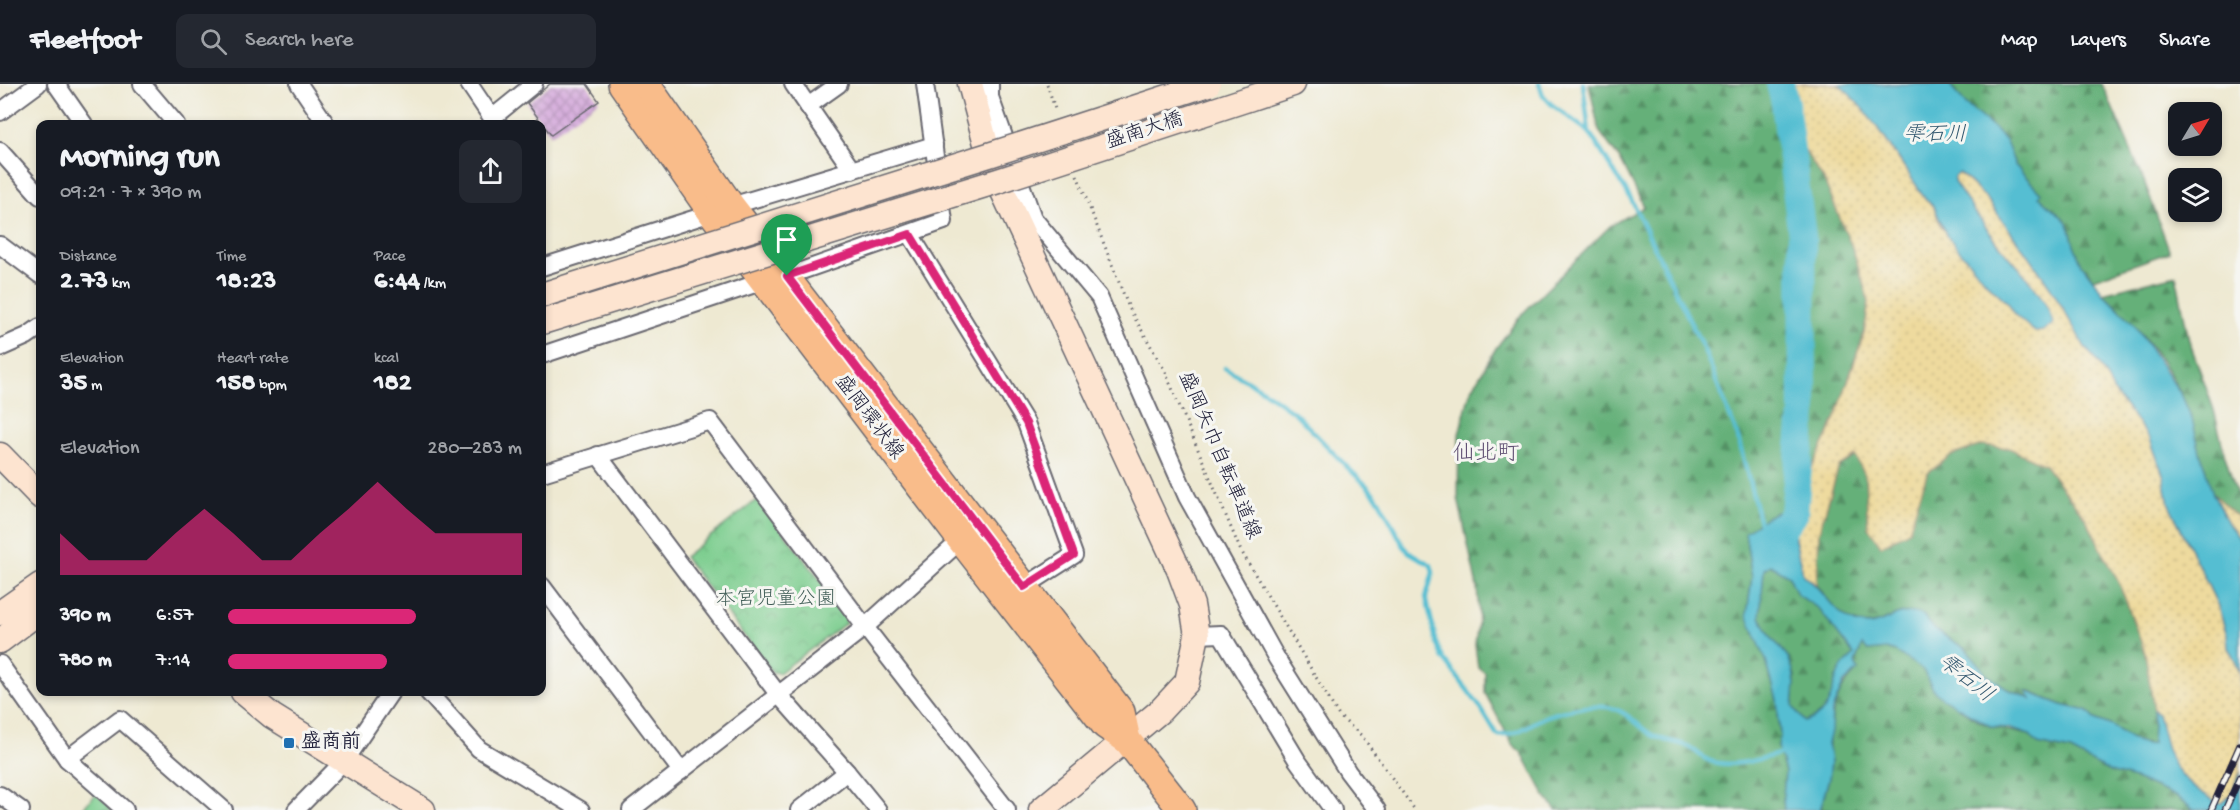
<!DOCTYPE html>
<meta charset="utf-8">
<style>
:root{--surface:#171b24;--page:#242831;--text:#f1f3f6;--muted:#9ea1a6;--line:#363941;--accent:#db2777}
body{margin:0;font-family:"Gochi Hand","Klee One",sans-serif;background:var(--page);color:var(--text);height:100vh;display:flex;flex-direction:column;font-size:22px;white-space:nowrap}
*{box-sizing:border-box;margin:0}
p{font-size:20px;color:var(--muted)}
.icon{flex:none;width:33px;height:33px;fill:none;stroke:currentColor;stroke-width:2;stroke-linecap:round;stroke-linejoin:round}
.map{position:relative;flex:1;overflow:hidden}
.sheet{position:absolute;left:36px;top:36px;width:510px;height:576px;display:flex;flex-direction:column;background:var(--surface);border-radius:12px;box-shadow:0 3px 9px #0003}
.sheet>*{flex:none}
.needle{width:39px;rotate:52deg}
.fabs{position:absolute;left:2168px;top:18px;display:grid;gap:12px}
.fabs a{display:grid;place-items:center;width:54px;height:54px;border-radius:12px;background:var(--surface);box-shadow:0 3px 9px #0003;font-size:30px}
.pin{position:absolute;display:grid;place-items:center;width:51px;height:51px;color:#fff;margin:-62px -26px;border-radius:50% 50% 50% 0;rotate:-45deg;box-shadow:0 0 6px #0007}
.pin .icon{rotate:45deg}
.round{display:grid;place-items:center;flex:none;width:63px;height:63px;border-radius:12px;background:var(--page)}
.overview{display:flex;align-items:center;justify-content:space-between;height:102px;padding:0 24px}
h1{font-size:33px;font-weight:700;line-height:45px}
.figures{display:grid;grid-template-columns:repeat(3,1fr);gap:9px;height:102px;padding:6px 24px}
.figures div{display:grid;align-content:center}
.figures b{font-size:26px;font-weight:700}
.figures small{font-size:16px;font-weight:400}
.figures p{font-size:16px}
.chart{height:168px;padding:12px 24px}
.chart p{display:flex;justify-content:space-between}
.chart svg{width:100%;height:108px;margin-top:6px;fill:var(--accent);opacity:.7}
ul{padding:0 24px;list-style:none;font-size:20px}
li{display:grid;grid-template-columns:96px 72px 1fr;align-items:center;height:45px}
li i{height:15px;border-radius:8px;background:var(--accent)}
header{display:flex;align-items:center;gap:36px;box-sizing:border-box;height:84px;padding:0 30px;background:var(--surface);border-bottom:2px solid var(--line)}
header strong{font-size:28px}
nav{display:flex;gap:33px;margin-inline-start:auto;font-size:21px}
.search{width:420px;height:54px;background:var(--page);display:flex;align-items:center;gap:15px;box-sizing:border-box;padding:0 21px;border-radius:12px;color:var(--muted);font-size:22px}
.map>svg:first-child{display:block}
.forest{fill:url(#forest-firs);stroke:#44695a;stroke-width:1.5}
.sand{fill:url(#sand-dots);stroke:#887e6c;stroke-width:1.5}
.park{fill:url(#park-crowns);stroke:#4f7864;stroke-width:1.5}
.water{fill:#55bed2;stroke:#3c7086;stroke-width:1.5;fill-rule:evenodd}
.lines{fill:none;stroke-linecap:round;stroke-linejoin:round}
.stream{stroke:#55bed2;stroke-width:4.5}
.river{stroke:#55bed2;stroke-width:28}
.building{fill:url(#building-cross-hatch)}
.street-casing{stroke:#696870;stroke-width:20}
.secondary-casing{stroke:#696870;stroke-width:27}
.primary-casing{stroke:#696870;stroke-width:30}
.path{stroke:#696870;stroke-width:3;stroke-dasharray:1.5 4.5;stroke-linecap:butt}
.street{stroke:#fff;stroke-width:16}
.secondary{stroke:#fde4d0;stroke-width:24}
.primary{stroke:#f9bc8a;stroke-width:27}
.rail-casing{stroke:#22223b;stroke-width:7}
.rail{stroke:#f6f6f2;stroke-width:4.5;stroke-dasharray:14;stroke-linecap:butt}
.secondary-bridge-casing{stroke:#696870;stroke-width:27;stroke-linecap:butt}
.secondary-bridge{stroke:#fde4d0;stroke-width:24}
.route-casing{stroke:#fff;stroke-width:12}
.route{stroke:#db2777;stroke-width:8}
.poi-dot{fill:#1f6fb2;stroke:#f6f6f2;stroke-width:2}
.labels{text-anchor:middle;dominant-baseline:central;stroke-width:6;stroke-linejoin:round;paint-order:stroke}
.street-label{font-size:20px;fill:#22223b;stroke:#f6f6f2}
.park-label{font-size:20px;fill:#425e58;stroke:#f6f6f2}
.poi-label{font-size:20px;font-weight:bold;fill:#22223b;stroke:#f6f6f2;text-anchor:start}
.water-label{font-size:21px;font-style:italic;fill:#345970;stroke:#f6f6f2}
.quarter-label{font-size:22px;fill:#605073;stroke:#f6f6f2}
</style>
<header>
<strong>Fleetfoot</strong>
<div class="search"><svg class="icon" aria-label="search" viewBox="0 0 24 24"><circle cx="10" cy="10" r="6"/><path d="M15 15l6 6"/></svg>Search here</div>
<nav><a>Map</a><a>Layers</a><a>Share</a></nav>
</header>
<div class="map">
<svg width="2240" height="726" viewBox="0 0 2240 726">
<defs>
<pattern id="forest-firs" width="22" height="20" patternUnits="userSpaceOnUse" patternTransform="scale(1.5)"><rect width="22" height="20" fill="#65b079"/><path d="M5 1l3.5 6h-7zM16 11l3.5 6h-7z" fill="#538f64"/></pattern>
<pattern id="sand-dots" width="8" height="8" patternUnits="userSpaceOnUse" patternTransform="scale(1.5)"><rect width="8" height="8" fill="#eeda9e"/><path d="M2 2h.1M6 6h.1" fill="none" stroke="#ccbb89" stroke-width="1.8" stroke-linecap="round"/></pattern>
<pattern id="park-crowns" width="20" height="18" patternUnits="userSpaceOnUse" patternTransform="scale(1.5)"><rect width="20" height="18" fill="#7ccd8e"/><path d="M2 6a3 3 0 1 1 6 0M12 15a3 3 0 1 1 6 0" fill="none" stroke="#6bb07b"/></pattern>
<pattern id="building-cross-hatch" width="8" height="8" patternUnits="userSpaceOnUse" patternTransform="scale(1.5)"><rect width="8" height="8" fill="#d3a5da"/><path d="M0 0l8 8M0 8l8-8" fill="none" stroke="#ab86b2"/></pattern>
</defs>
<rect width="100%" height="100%" fill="#f6f6f2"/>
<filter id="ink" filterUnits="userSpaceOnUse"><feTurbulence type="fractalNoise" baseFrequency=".0167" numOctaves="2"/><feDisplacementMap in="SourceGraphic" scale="12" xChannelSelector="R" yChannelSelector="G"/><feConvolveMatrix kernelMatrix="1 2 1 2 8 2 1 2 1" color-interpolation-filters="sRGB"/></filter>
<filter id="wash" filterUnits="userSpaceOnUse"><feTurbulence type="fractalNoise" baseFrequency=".008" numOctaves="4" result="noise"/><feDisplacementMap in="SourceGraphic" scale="24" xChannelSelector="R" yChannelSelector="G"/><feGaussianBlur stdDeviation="1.35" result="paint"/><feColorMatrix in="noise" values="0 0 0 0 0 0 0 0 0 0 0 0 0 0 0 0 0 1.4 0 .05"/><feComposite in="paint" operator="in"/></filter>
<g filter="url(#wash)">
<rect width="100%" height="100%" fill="#eee9d2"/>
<!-- forest -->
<g class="forest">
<polygon points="1589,0 1785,0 1790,16 1795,52 1824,96 1852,163 1869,218 1864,249 1835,336 1811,386 1799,422 1788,408 1786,410 1790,424 1787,430 1772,430 1745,448 1752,493 1747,531 1766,576 1777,616 1780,651 1778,663 1785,688 1783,714 1784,726 1556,726 1545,712 1522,669 1512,660 1485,609 1485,589 1478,583 1475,560 1479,531 1477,503 1458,414 1459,350 1470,309 1496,264 1521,231 1610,142 1644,123 1621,77 1599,47"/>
<polygon points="1949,0 2102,0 2143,94 2170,168 2093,195 2082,181 2074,161 2070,145 2066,137 2039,112 2041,109 2015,81 2006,58 1995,45 1966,21"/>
<path d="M2176 191 2189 256 2214 326 2225 372 2240 419V435C2232 428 2219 419 2213 409 2201 389 2199 356 2191 334 2177 292 2137 239 2103 209Z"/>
<path d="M1982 361 2009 364 2045 381 2086 435 2120 501 2145 569 2154 626 2152 661 2136 658 2112 642 2095 635 2087 627 2062 621 2028 607 2032 615 2010 606 1987 591 1966 565 1935 546 1923 531C1917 530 1909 528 1904 529 1895 530 1886 537 1877 539 1850 547 1830 520 1817 501L1819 448 1839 382 1856 372 1865 391 1868 443 1921 408 1927 390 1936 381 1950 372Z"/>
<path d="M1770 481 1789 492 1797 510 1819 525 1854 571C1850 576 1844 580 1841 585 1835 594 1835 603 1832 613 1828 624 1816 634 1805 638L1793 623 1795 592 1793 586 1788 573 1772 554 1760 533 1764 485Z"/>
<path d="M1862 561 1868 567 1886 565 1896 568 1908 575 1923 586 1935 608 1979 637 1992 643 2030 651 2038 660 2071 667 2110 688 2138 696 2177 713 2193 726H1820C1824 711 1830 696 1831 680 1831 673 1828 665 1829 657 1832 628 1835 607 1858 586L1855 579Z"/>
</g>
<!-- sand -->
<g class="sand">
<path d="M1785 0H1839L1861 20 1871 34 1925 114 1934 123 1941 142 1987 199 2008 219 2014 230 2032 200 1972 127 1954 98V93L1959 89 1987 115 2025 167 2051 204 2085 263 2100 281 2114 308 2150 355 2164 393 2169 420 2218 522 2227 551 2228 564 2233 572 2240 589V689L2231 711 2220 720C2195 705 2175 692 2165 663 2161 651 2162 635 2154 626L2145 569 2120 501 2086 435 2045 381 2009 364 1982 361 1950 372 1927 390 1909 447 1881 462 1868 443 1865 391 1855 372 1839 382 1819 448 1817 501 1803 492 1791 437 1800 431 1804 425 1799 422 1811 386 1835 336 1864 249 1869 218 1852 163 1824 96 1795 52 1790 16Z"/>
<polygon points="2213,410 2240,435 2240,455 2229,441"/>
</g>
<!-- park -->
<g class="park">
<polygon points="758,415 846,529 846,539 779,589 772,588 684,473"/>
<polygon points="96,710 114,726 81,726"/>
</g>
<!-- water -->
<g class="water">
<path d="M1839 0H1949L1966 21 1995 45 2006 58 2015 81 2041 109 2039 112 2066 137 2070 145 2074 161 2082 181 2103 209 2134 240 2182 312 2192 335 2200 368 2213 410 2229 441 2240 455V589L2233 572 2228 564 2227 551 2218 522 2169 420 2164 393 2150 355 2114 308 2100 281 2085 263 2051 204 2025 167 1987 115 1960 89 1954 93V98C1968 119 1982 139 1998 159 2015 181 2048 212 2053 240L2043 247 2035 248 2014 230 2008 219 1987 199 1948 153 1934 123 1925 114C1898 75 1875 33 1839 0Z"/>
<path d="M1788 408 1799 422 1804 425 1800 431 1791 438 1803 491C1826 505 1837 541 1868 541 1881 541 1892 531 1904 529 1910 527 1917 530 1923 531L1935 546 1966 565 1987 591 2010 606 2031 615 2026 607 2062 621 2087 627 2095 635 2112 642 2136 658 2145 661 2152 660 2154 626 2158 630C2170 682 2173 692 2220 720L2231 711 2240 689V726H2194L2177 713 2138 696 2110 688 2071 667 2038 660 2030 651 2008 644 1992 643 1944 615 1935 608 1923 586 1896 568 1886 565 1868 567 1862 561 1855 579 1858 586 1844 599 1832 626 1831 648 1828 659 1831 678 1829 694 1820 726H1784L1783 714 1785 688 1778 663 1780 651 1777 616 1766 576 1747 531 1752 493 1745 448 1772 430 1777 428 1783 431 1787 430 1790 424 1786 410ZM1770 481 1789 492 1797 510 1819 525 1854 571C1850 576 1844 580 1841 585 1827 606 1838 626 1805 638L1793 623 1795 600 1793 586 1788 573 1772 554 1760 533 1764 485Z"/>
</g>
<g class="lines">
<!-- stream -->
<g class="stream">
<polyline points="1539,0 1543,11 1551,20 1589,48 1631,115 1704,266 1737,350 1761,443"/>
<polyline points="1583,0 1589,48"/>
<path d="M1225 284 1261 305 1295 329 1349 385 1367 402 1379 416 1403 461 1409 468 1431 481 1433 488 1426 513 1437 561 1443 574 1480 623 1497 651C1516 653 1530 639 1547 632 1565 626 1588 621 1606 623 1626 625 1636 641 1652 651 1664 658 1680 657 1691 664 1697 668 1702 674 1710 677 1733 685 1763 674 1786 668"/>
</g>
<!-- river -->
<polyline class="river" points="1778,452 1794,429 1803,329 1802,152 1785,19 1780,0"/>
</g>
<g id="blocks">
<!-- building -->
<polygon class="building" points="550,0 587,0 599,17 551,51 527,19"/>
</g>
</g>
<g filter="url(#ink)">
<use href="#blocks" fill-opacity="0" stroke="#696870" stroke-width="1.5"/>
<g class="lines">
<defs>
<g id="street">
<polyline points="56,0 84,40"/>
<polyline points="142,0 176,40"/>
<polyline points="299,0 326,40"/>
<polyline points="469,0 492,34 534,0"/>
<polyline points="793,0 852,86"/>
<polyline points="990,0 990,13 1033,134 1099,213 1187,413 1277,575 1348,688 1377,726"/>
<polyline points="808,22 839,0"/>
<polyline points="0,28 38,0"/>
<polyline points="0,67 40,112"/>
<polyline points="731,122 934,61"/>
<polyline points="910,150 1026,339 1074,471 1024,503"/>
<polyline points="0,161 40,191"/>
<polyline points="542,183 712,129"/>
<polyline points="787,192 944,137 925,0"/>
<polyline points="0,264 27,252 40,243"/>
<polyline points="542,271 764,197"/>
<polyline points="598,371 778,610 847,688 878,726"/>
<polyline points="542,389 710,337 865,543 1007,726"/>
<polyline points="542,502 681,687"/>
<polyline points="1197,551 1221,550 1297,676 1333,726"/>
<polyline points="0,580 67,675 125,726"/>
<polyline points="428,608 479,665 581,726"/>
<polyline points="67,675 120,635 224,726"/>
<polyline points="0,711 21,726"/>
<polyline points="296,726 344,677 391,608"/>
<polyline points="631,726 865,543 961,456"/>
<polyline points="799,726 847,688"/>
</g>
<g id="secondary">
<polyline points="970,0 989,71 998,97 1179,486 1192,521 1197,551 1187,598 1160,627 1041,726"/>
<polyline points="1248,15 1293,0"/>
<polyline points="0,371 40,412"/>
<polyline points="0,529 40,501"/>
<polyline points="0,557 40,527"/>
<polyline points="243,608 272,632 423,726"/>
</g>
<g id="primary">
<polyline points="622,0 712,129 961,456 1105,641 1127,656 1182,726"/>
<polyline points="646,0 731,122 1121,628 1127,656"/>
</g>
</defs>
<!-- street casing -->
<use href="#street" class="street-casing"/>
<!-- secondary casing -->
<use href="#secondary" class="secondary-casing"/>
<!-- primary casing -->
<use href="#primary" class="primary-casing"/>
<!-- path -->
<g class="path">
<polyline points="1047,0 1056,28"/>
<polyline points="1077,91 1129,224 1164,285 1240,465 1339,632 1362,652 1415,726"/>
</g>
<!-- street -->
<use href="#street" class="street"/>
<!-- secondary -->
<use href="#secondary" class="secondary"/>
<!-- primary -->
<use href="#primary" class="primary"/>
<defs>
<g id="rail">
<polyline points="2211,726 2240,661"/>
<polyline points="2225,726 2240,693"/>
</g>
</defs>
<!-- rail casing -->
<use href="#rail" class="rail-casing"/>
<!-- rail -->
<use href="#rail" class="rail"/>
<defs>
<g id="secondary-bridge">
<polyline points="542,211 989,71 1208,0"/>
<polyline points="542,238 998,97 1248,15"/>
</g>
</defs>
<!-- secondary-bridge casing -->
<use href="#secondary-bridge" class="secondary-bridge-casing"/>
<!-- secondary-bridge -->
<use href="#secondary-bridge" class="secondary-bridge"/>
</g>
</g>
<g class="lines" filter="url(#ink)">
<defs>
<polygon id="route" points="910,150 1026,339 1074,471 1024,503 787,192"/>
</defs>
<!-- route casing -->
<use href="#route" class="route-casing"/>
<!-- route -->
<use href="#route" class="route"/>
</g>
<!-- markers -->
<rect class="poi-dot" x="283" y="653" width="12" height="12" rx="3"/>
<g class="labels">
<!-- street labels -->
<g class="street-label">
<text transform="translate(1145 48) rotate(-18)">盛南大橋</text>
<text transform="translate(868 334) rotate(53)">盛岡環状線</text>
<text transform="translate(1218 372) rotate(67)">盛岡矢巾自転車道線</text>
</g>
<!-- park labels -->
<g class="park-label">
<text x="776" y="516">本宮児童公園</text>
</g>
<!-- poi labels -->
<g class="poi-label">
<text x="301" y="659">盛商前</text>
</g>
<!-- water labels -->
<g class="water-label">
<text x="1935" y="52">雫石川</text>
<text transform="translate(1965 596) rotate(38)">雫石川</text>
</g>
<!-- quarter labels -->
<g class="quarter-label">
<text x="1486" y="371">仙北町</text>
</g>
</g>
</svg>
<div class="fabs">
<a><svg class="needle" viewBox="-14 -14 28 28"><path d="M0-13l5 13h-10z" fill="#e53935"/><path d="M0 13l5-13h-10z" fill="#9ea1a6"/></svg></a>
<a><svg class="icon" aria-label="layers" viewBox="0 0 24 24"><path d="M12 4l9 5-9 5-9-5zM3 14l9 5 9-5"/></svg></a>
</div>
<div class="pin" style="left:787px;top:192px;background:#1e9e55"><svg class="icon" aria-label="arrive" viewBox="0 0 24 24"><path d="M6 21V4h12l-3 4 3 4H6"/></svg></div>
<section class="sheet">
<div class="overview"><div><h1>Morning run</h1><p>09:21 · 7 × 390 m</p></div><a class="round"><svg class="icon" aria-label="share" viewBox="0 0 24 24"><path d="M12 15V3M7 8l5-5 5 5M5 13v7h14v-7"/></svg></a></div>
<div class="figures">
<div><p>Distance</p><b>2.73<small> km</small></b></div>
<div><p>Time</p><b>18:23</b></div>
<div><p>Pace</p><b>6:44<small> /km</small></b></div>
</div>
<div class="figures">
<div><p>Elevation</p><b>35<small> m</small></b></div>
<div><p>Heart rate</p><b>158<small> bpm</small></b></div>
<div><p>kcal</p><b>182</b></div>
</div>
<div class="chart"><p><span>Elevation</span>280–283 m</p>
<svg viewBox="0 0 160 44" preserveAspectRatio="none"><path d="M0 44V27L10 38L20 38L30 38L40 27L50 17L60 27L70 38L80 38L90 27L100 17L110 6L120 17L130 27L140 27L150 27L160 27V44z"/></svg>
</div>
<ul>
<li><b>390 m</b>6:57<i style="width:64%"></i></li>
<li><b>780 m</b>7:14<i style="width:54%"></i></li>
</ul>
</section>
</div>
